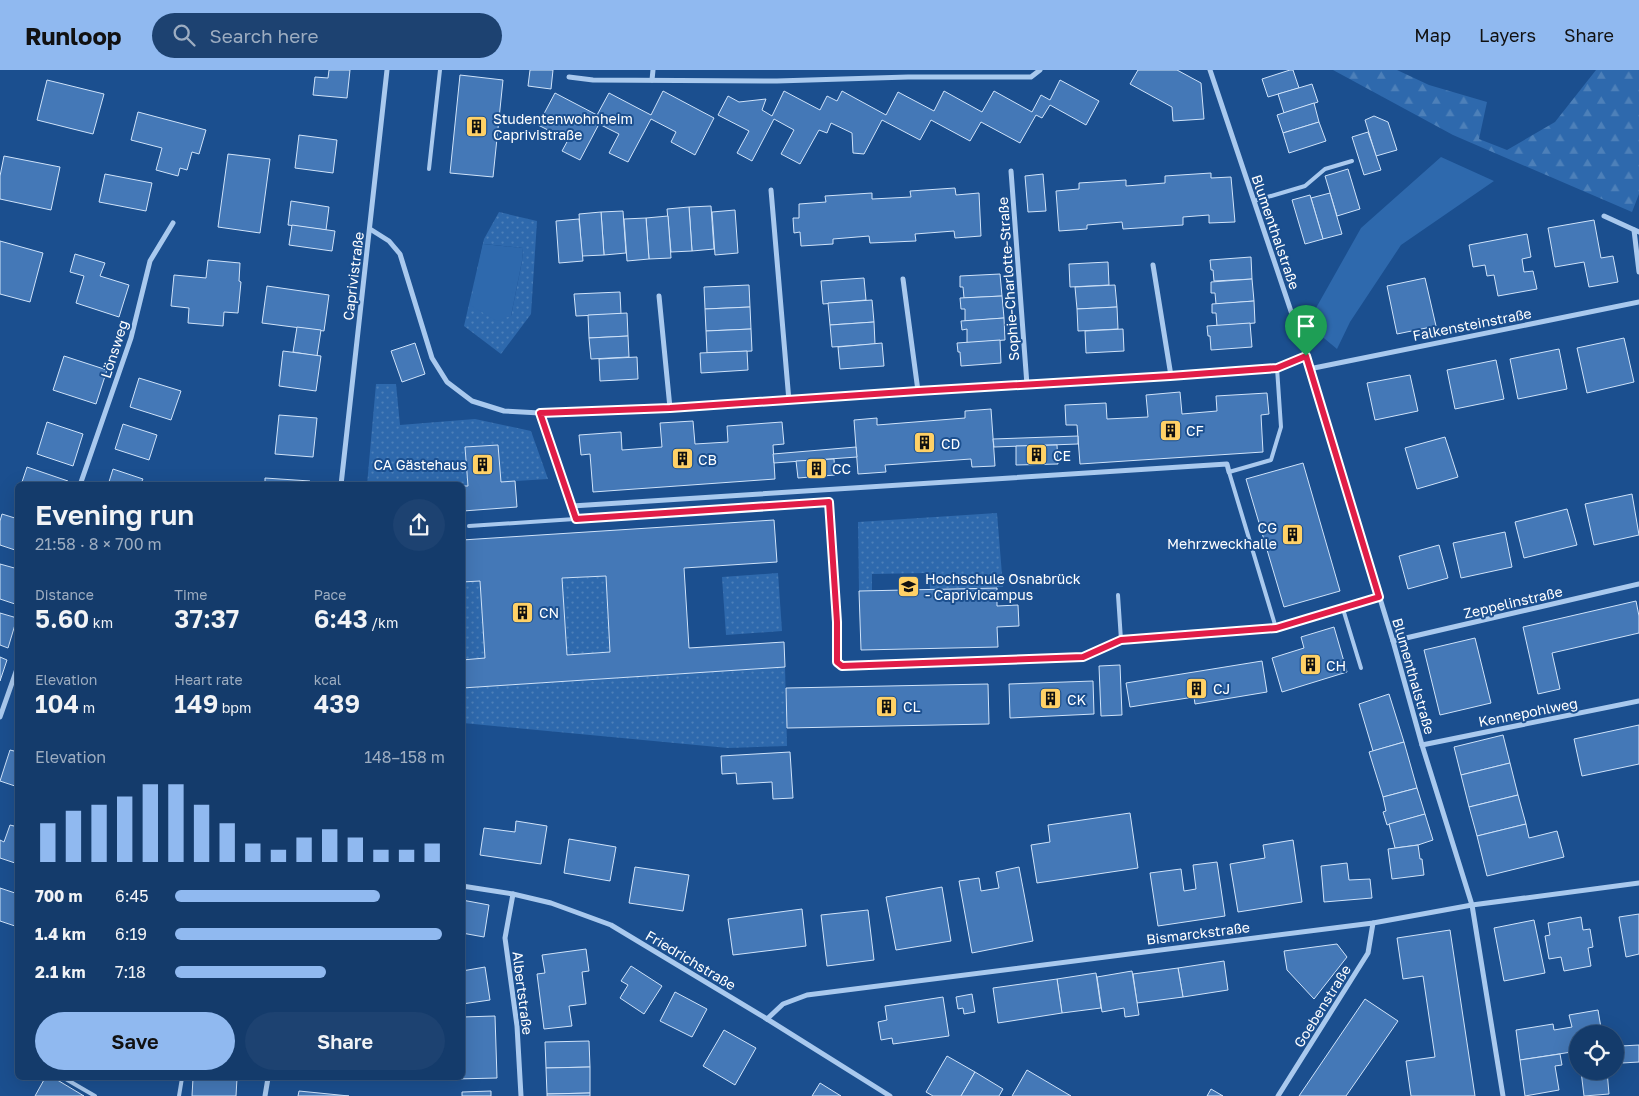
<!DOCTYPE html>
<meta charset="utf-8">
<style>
:root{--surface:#143b6b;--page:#1d4271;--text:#f1f3f6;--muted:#9dadc1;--line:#33557e;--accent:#90b9f0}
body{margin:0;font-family:"Golos Text",sans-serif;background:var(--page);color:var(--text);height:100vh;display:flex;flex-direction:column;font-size:19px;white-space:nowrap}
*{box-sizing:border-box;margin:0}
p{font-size:16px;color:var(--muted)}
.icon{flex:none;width:28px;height:28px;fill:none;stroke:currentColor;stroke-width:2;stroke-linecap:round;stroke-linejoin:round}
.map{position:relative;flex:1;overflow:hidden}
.panel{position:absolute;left:15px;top:412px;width:450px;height:598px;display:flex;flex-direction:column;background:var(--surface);border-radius:8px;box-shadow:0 5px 20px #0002,0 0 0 1px var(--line)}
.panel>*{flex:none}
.tools{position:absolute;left:1569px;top:955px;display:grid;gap:10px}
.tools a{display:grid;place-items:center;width:55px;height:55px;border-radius:50%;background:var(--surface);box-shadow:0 5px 20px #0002,0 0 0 1px var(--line);font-size:25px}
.pin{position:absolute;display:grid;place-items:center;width:42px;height:42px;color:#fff;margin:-51px -21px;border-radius:50% 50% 50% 0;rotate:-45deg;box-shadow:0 0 5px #0007}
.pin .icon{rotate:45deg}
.round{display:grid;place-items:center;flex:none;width:52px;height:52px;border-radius:26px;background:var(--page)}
.overview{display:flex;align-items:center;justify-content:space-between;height:85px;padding:0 20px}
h1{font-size:28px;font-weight:600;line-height:38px}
.metrics{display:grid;grid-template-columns:repeat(3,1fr);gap:8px;height:85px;padding:5px 20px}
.metrics div{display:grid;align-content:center}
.metrics b{font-size:25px;font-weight:600}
.metrics small{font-size:14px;font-weight:400}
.metrics p{font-size:14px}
.chart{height:140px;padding:10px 20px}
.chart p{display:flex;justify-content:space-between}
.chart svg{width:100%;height:90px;margin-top:5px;stroke:var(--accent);stroke-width:6}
.primary-button{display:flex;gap:10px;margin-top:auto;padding:10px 20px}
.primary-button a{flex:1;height:58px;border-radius:30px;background:var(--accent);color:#111;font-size:20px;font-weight:600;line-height:58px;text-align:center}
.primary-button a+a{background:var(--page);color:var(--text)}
ul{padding:0 20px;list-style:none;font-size:16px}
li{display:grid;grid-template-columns:80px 60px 1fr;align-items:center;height:38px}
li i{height:12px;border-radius:6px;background:var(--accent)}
header{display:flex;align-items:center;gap:30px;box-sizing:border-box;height:70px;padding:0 25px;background:var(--accent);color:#111}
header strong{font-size:24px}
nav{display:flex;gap:28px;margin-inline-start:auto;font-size:18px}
.search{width:350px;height:45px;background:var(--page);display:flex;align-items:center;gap:12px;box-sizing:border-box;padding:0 18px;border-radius:28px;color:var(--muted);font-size:19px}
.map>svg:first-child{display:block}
.grass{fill:url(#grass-dots);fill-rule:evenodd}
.forest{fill:url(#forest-firs)}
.park{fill:#2e69ad}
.building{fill:#4478b7;stroke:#cfe3fa;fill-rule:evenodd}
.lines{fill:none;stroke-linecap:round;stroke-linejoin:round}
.lane{stroke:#a9c9ee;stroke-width:4}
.street{stroke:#a9c9ee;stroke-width:5}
.route-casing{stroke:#fff;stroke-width:10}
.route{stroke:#e11d48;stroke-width:6}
.labels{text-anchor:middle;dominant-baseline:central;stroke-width:4;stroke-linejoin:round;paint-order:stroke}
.poi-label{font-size:14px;fill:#fff;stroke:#1b4f8f;text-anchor:start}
.street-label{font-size:14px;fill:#fff;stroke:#1b4f8f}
</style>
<header>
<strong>Runloop</strong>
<div class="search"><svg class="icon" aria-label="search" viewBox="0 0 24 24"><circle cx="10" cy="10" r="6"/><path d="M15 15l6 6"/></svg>Search here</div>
<nav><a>Map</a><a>Layers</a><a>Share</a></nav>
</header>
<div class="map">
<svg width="1639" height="1026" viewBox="0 0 1639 1026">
<defs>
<pattern id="grass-dots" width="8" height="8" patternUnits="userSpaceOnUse" patternTransform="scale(1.25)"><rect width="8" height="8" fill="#2e69ad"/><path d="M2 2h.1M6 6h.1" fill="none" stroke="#4d80b9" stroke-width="1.8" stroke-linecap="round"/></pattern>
<pattern id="forest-firs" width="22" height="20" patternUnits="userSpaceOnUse" patternTransform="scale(1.25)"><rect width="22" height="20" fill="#2e69ad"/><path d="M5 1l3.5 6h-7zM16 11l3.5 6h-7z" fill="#4d80b9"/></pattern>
</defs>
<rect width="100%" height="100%" fill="#1b4f8f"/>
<!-- grass -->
<g class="grass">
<path d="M499 142 537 151 531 244 501 284 464 256 484 169ZM484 174 523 178 522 191 511 246Z"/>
<polygon points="376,314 396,314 400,355 475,349 531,361 548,409 501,412 498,375 465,377 468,416 367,415"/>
<polygon points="997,443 1003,517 930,519 929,503 872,504 872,520 859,521 858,452"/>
<polygon points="778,503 782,561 726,565 722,507"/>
<polygon points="606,506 610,582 567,585 562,508"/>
<polygon points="480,511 485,588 463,590 463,512"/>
<polygon points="785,597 787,676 728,678 463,653 463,618"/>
</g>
<!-- forest -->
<polygon class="forest" points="1333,0 1397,0 1429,15 1487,32 1479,69 1507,80 1555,52 1596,0 1639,0 1639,124 1632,142 1453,65"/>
<!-- park -->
<g class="park">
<polygon points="1441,87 1494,111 1401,175 1350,252 1337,279 1307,254 1361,158"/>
<polygon points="483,174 523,178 522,191 511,246 497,251 470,235"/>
</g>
<!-- building -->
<g class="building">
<polygon points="329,0 350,0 347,28 313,25 315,7 328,8"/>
<polygon points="530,0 553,0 551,19 528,16"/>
<polygon points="1138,0 1177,0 1201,13 1204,49 1173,51 1172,37 1130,14"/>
<polygon points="1290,0 1293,0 1299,18 1268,27 1262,9"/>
<polygon points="460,5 503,10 493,107 450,103"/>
<polygon points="47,10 104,24 93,64 37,50"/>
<polygon points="1060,10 1099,31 1086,55 1050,35 1042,48 1036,45 1020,73 981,52 970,71 931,50 920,70 882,50 864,84 853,83 852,63 831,53 827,63 819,60 800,94 781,84 794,60 774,49 752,91 737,83 749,61 718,45 728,26 739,32 766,29 762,40 772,46 784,21 820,40 827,26 837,31 842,21 886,45 898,22 934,41 944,21 982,42 994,21 1032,42 1041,25 1050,30"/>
<polygon points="1312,14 1318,32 1284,43 1278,24"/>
<polygon points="663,21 714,48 695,85 671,72 676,62 651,49 628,92 609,83 619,64 599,54 580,90 562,81 568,70 538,55 555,23 597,45 609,23 651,45"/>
<polygon points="1314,33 1319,52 1283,63 1277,45"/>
<polygon points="138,42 206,60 199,84 192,82 187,100 180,98 178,106 156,100 162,78 131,70"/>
<polygon points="1374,46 1388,52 1397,80 1376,86 1365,50"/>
<polygon points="1319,52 1326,71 1289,83 1283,63"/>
<polygon points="1368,62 1381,100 1364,105 1352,67"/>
<polygon points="299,65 337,70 333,103 295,98"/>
<polygon points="228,84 270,89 260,163 218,157"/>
<polygon points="4,86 60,97 51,140 0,129 0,106"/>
<polygon points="1348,99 1360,139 1337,146 1325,106"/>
<polygon points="1211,103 1211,108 1231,107 1235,152 1209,153 1209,145 1183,147 1183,155 1123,159 1122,152 1087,155 1087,159 1059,161 1056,121 1079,119 1079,113 1126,110 1126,116 1165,113 1165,106"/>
<polygon points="105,104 152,113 146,141 99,132"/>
<polygon points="1043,104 1046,141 1028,142 1025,106"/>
<polygon points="955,118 956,125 979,123 981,166 955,168 954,161 915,164 916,171 870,173 869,166 833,169 833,174 801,176 800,162 794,163 793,148 799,148 799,134 826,132 825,126 872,123 872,129 911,127 910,121"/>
<polygon points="1330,123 1342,164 1323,169 1311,128"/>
<polygon points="1310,125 1323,169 1305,174 1292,130"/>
<polygon points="291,131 329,137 326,160 288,155"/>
<polygon points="711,136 714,179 692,181 689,137"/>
<polygon points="689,137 692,181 671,182 667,139"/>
<polygon points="735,140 738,183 715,185 712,142"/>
<polygon points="623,141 626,183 604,185 601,142"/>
<polygon points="601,142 604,185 582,186 579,144"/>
<polygon points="668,146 671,188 649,189 646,148"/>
<polygon points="646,148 649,189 627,191 624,149"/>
<polygon points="579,149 583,191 559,193 556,151"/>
<polygon points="1594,150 1601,188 1613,186 1618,212 1589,217 1584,192 1555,197 1548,158"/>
<polygon points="292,155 335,161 332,181 289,175"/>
<polygon points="1527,164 1531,187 1522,189 1524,202 1533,201 1537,219 1498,226 1494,205 1487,206 1485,195 1473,197 1469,175"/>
<polygon points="0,171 43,183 30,232 0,224"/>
<polygon points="75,184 105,193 100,206 129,215 119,247 76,233 84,206 70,202"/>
<polygon points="1251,187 1252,209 1214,211 1213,200 1211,200 1210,190"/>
<polygon points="208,190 240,193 239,211 241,212 238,243 224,242 223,256 188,253 189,238 171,236 174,205 206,208"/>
<polygon points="1108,192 1109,215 1070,217 1069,194"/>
<polygon points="1000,204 1002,226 964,228 963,217 960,217 960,206"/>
<polygon points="864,208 866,230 823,234 821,211"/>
<polygon points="1425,208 1436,256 1397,264 1387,216"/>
<polygon points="1252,209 1254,231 1216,234 1215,223 1211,223 1211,212"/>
<polygon points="749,215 750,237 705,239 704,217"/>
<polygon points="1115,215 1117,237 1077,239 1075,217"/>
<polygon points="267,216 329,225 324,261 262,253"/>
<polygon points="620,222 621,244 576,246 574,224"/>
<polygon points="1002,226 1004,248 965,251 965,239 961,239 960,228"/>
<polygon points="872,230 874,252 830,255 828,233"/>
<polygon points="1254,231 1255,253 1217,256 1216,243 1212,243 1212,234"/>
<polygon points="750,237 751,259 706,261 705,239"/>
<polygon points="1117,237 1118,259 1078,261 1077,239"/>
<polygon points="627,243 628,266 589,268 588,245"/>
<polygon points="1004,248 1005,270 967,273 967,259 962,260 961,251"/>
<polygon points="874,252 875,274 832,277 830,255"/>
<polygon points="1250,253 1252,277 1211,280 1210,266 1208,266 1207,256"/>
<polygon points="297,257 321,260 317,286 293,282"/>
<polygon points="751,259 752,281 707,283 706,261"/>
<polygon points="1123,259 1124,281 1086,283 1085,261"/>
<polygon points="628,266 629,287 591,289 589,268"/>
<polygon points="1624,268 1634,312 1587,323 1577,278"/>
<polygon points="1000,270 1001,293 961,296 960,282 958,282 957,273"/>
<polygon points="415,273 425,304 402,312 391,281"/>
<polygon points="882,273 884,296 840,299 838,277"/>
<polygon points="1559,279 1567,319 1518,329 1510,289"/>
<polygon points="283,281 321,286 316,321 279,316"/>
<polygon points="747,281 748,300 701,303 700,283"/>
<polygon points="64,286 107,300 96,334 53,320"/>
<polygon points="637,287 638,309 600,311 599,289"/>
<polygon points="1496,290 1504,329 1455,339 1447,300"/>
<polygon points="1410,305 1418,341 1375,350 1367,313"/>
<polygon points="139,308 181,321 171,350 130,337"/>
<polygon points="1180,322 1182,344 1217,341 1216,326 1267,323 1269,344 1261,345 1263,382 1080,394 1077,355 1066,355 1065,335 1106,333 1107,349 1148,347 1146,325"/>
<polygon points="991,339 995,396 972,397 971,389 885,395 886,402 858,404 854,350 877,348 877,355 965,348 965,341"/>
<polygon points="279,345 317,348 313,387 275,384"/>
<polygon points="693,351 695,374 728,372 727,356 782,352 784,374 773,375 775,409 593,422 590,384 581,385 579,365 621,362 622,380 662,377 660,353"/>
<polygon points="47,352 83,364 73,396 37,384"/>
<polygon points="123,354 157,365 149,390 115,379"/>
<polygon points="1078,366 1078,374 994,377 993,369"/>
<polygon points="1445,367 1458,407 1417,419 1405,378"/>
<polygon points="498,375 501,412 515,411 517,437 463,441 462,416 468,416 465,377"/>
<polygon points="1057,375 1058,394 1016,395 1016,376"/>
<polygon points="856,377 857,387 774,393 773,384"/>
<polygon points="834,389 835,405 798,408 796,391"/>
<polygon points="1303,393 1340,521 1284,537 1246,409"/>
<polygon points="27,397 68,411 66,415 21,415"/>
<polygon points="113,399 143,409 140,415 108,415"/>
<polygon points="265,408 310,411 309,415 265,415"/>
<polygon points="1632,424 1639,465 1594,475 1585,434"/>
<polygon points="1567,439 1577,475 1524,488 1515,452"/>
<polygon points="2,444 18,449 18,481 0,475 0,451"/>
<path d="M774 450 777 492 684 498 689 578 784 572 785 597 462 618V590L485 588 480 511 462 512V470ZM606 506 610 582 567 585 562 508Z"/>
<polygon points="1505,462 1512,497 1461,508 1453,473"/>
<polygon points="1439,475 1448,508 1408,519 1399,486"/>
<polygon points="0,494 18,499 18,535 0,529"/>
<polygon points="997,518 997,536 1018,535 1019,556 997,557 998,577 861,580 859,521"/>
<polygon points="1636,531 1639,546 1639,563 1552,583 1560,619 1538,624 1523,557"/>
<polygon points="0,543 17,548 8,578 0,575"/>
<polygon points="1334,557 1347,602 1282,622 1272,588 1304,578 1301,567"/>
<polygon points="1475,568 1491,633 1440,645 1424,580"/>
<polygon points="0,587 7,590 0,611"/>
<polygon points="1262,591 1267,622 1195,634 1194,627 1130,637 1126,613"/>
<polygon points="1120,595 1122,645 1101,646 1099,596"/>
<polygon points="1093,611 1094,644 1010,648 1009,614"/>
<polygon points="988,614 989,654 787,658 786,618"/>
<polygon points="1389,624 1404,672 1373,681 1359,634"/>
<polygon points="1639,655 1639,694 1582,706 1574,669"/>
<polygon points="1503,665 1510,693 1461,705 1454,677"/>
<polygon points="1404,672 1417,718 1383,727 1369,682"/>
<polygon points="10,680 18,682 18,717 0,711"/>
<polygon points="790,682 793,728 773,729 772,712 737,714 736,703 722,704 721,686"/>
<polygon points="1510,693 1518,725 1469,737 1461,705"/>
<polygon points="1417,718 1425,744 1387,755 1383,742 1386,741 1383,727"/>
<polygon points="1518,725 1526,754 1477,766 1469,737"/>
<polygon points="1130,743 1138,798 1037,813 1031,775 1050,772 1048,755"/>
<polygon points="1425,744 1433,770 1418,775 1395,778 1389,754"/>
<polygon points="516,751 547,756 541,794 480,785 484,758 515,762"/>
<polygon points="1526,754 1529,768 1557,761 1564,787 1487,806 1477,766"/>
<polygon points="10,755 18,757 18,794 0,788 0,770 4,772"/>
<polygon points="569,769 616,777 610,811 564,803"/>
<polygon points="1293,770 1302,832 1238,842 1230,794 1265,788 1263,775"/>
<polygon points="1418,775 1420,789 1422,789 1424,805 1392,809 1388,779"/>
<polygon points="1217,792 1225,846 1158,856 1150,803 1181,799 1184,821 1196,819 1193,795"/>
<polygon points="1347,793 1349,810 1370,809 1372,828 1324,832 1321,796"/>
<polygon points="635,797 689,805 683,841 629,833"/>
<polygon points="1019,797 1033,871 972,883 959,811 979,808 981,821 999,818 996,802"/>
<polygon points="942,817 951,871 896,880 886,827"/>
<polygon points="0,818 18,824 18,848 15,856 0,851"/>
<polygon points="462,830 489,835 484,867 462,863"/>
<polygon points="802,839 806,876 733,885 728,849"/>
<polygon points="868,840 874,890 827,896 821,845"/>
<polygon points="1639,844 1639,884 1626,887 1619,847"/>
<polygon points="1581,847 1583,860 1590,859 1593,877 1588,878 1591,896 1564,901 1561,887 1549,889 1545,866 1550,865 1548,853"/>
<polygon points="1534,850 1545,903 1504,911 1494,858"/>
<polygon points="1450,860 1475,1026 1411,1026 1406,991 1435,987 1423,906 1403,909 1397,868"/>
<polygon points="1337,874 1347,887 1314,929 1287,900 1284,881"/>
<polygon points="586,879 589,901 582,902 586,934 569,936 572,956 544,959 537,904 545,903 542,885"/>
<polygon points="1224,891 1228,920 1183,927 1178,898"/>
<polygon points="631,896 662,916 644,944 620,928 628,915 621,911"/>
<polygon points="485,897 490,930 462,934 462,901"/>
<polygon points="1178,898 1183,927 1137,933 1133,904"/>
<polygon points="1132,901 1139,945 1125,947 1124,938 1102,942 1097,907"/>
<polygon points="1096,903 1101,938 1062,943 1057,909"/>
<polygon points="1057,909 1062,943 998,953 993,918"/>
<polygon points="675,922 707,939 692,967 660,951"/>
<polygon points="972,924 975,942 964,944 963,938 958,939 956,927"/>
<polygon points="943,927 949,966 893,974 892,968 881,970 878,952 887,950 885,936"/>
<polygon points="1365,929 1398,951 1346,1026 1299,1026"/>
<polygon points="1598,940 1602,964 1578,964 1578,981 1520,990 1516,960 1553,954 1554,960 1572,957 1569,945"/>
<polygon points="495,946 497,1008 455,1009 462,1008 462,947"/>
<polygon points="724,960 756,978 735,1015 703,996"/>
<polygon points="589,971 590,997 546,998 545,972"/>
<polygon points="1639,975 1639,992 1622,993 1621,976"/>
<polygon points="1560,984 1562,995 1555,996 1559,1020 1525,1026 1520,990"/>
<polygon points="947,986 975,1002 961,1026 933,1026 926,1022"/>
<polygon points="590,997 590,1023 547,1024 546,998"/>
<polygon points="1027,1000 1071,1026 1012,1026"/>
<polygon points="1581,1001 1607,1001 1609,1024 1584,1026"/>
<polygon points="975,1002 1003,1019 999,1026 961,1026"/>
<polygon points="45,1008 54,1008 84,1026 35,1026"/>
<polygon points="193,1008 237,1008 236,1026 192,1026"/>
<polygon points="820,1013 841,1026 812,1026"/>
<polygon points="1211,1019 1223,1026 1207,1026"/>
<polygon points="299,1021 349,1026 298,1026"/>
<polygon points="491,1021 491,1026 462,1026 462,1022"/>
<polygon points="590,1023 590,1026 547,1026 547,1024"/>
</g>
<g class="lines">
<!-- lane -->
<g class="lane">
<polyline points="429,99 440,0"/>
<polyline points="1254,131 1305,116 1325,99 1352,91"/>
<polyline points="540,343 576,449"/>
<polyline points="469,456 829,432 837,552 837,592 842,596 1083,587 1121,570 1276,558 1379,527"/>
<polyline points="1118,525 1121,570"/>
<polyline points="1343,539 1361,598"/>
<polyline points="1276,558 1229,402 1271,390 1281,357 1277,298"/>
<polyline points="64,1008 95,1026"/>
<polyline points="179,1026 182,1008"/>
</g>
<!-- street -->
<g class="street">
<polyline points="1210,0 1306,286 1393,571 1422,675 1472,835 1503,1026"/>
<polyline points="569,7 593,10 777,11 908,7 1031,7 1040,0"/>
<polyline points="652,10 653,0"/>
<polyline points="1011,101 1027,315"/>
<polyline points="771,120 789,331"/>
<polyline points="1604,146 1639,162"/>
<polyline points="370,159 389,171 400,184 432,288 447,312 472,331 504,341 540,343 670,338 918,321 1171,306 1277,298 1306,286"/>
<polyline points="1634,160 1639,202"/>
<polyline points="1153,195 1171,306"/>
<polyline points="903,209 918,321"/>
<polyline points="659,226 670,338"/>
<polyline points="1309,299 1639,232"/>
<polyline points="80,415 131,268 150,191 173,153"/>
<polyline points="341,415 387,0"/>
<polyline points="572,436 1227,394 1229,402"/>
<polyline points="1393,571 1639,514"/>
<polyline points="0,647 18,596"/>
<polyline points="1422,675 1639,631"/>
<polyline points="462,816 513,824 551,833 611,855 767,949 890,1026"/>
<polyline points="513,824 505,868 517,956 521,1026"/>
<polyline points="767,949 783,934 807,925 1373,853 1472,835 1639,813"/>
<polyline points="265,1026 268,1008"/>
<polyline points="1278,1026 1368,883 1373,853"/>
</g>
</g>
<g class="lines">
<defs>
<polygon id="route" points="1306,286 1379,527 1276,558 1121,570 1083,587 842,596 837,592 837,552 829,432 576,449 540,343 670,338 918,321 1170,306 1277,298"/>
</defs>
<!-- route casing -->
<use href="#route" class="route-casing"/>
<!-- route -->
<use href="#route" class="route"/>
</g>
<!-- icons -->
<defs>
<symbol id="building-square" viewBox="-11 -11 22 22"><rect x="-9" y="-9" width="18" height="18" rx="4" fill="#ffd166" stroke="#1b4f8f"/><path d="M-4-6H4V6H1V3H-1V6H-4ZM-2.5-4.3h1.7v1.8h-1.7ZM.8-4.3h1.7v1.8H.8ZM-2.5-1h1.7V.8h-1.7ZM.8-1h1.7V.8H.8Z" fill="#111"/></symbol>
<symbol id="university-square" viewBox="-11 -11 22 22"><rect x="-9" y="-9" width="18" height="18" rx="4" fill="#ffd166" stroke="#1b4f8f"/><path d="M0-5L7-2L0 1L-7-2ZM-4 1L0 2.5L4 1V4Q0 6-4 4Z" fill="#111"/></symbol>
</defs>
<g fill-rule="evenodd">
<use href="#building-square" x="464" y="44" width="25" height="25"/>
<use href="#building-square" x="1158" y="348" width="25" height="25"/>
<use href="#building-square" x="912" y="360" width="25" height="25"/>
<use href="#building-square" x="1024" y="372" width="25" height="25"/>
<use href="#building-square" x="670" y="376" width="25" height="25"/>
<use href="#building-square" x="470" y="382" width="25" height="25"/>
<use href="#building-square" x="804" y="386" width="25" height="25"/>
<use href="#building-square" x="1280" y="452" width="25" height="25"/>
<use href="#university-square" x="896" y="504" width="25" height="25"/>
<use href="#building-square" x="510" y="530" width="25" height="25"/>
<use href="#building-square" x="1298" y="582" width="25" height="25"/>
<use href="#building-square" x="1184" y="606" width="25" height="25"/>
<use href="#building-square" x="1038" y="616" width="25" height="25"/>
<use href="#building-square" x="874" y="624" width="25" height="25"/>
</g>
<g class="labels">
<!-- poi labels -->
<g class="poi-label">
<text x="493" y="48">Studentenwohnheim<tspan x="493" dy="16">Caprivistraße</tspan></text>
<text x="1186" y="360">CF</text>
<text x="941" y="373">CD</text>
<text x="1053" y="385">CE</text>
<text x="698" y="389">CB</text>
<text x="467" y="394" text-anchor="end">CA Gästehaus</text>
<text x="832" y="398">CC</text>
<text x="1277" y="457" text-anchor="end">CG<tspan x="1277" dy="16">Mehrzweckhalle</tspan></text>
<text x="925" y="508">Hochschule Osnabrück<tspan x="925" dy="16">- Caprivicampus</tspan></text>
<text x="539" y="542">CN</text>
<text x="1326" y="595">CH</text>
<text x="1213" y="618">CJ</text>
<text x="1067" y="629">CK</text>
<text x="903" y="636">CL</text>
</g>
<!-- street labels -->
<g class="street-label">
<text transform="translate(1276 162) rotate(71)">Blumenthalstraße</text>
<text transform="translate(353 206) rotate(-83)">Caprivistraße</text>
<text transform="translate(1008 209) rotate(-94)">Sophie-Charlotte-Straße</text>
<text transform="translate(1472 254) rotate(-11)">Falkensteinstraße</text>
<text transform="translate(114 279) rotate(-72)">Lönsweg</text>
<text transform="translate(1513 532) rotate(-13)">Zeppelinstraße</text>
<text transform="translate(1414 606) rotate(74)">Blumenthalstraße</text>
<text transform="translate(1528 642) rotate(-11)">Kennepohlweg</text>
<text transform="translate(1198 863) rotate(-7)">Bismarckstraße</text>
<text transform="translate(691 890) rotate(31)">Friedrichstraße</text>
<text transform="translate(523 923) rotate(83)">Albertstraße</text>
<text transform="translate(1322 936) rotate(-58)">Goebenstraße</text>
</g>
</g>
</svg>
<div class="tools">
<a><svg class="icon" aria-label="locate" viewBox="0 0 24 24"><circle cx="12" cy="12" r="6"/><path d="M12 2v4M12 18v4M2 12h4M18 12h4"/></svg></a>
</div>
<div class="pin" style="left:1306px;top:286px;background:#1e9e55"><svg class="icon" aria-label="arrive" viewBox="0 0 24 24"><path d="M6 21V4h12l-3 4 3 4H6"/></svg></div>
<section class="panel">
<div class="overview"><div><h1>Evening run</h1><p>21:58 · 8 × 700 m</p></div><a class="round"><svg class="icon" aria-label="share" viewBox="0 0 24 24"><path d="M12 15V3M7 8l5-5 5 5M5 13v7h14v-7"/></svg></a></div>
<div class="metrics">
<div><p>Distance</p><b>5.60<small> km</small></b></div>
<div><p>Time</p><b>37:37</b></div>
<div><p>Pace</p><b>6:43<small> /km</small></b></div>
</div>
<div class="metrics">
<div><p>Elevation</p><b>104<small> m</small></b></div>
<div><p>Heart rate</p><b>149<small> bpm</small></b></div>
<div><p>kcal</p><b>439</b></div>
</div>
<div class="chart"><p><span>Elevation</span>148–158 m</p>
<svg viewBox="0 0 160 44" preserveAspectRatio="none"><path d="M5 44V25M15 44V19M25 44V16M35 44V12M45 44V6M55 44V6M65 44V16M75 44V25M85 44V35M95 44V38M105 44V32M115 44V28M125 44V32M135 44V38M145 44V38M155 44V35"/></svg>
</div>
<ul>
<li><b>700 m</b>6:45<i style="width:76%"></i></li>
<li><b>1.4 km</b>6:19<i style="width:99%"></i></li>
<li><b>2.1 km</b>7:18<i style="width:56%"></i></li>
</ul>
<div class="primary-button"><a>Save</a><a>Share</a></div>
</section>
</div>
